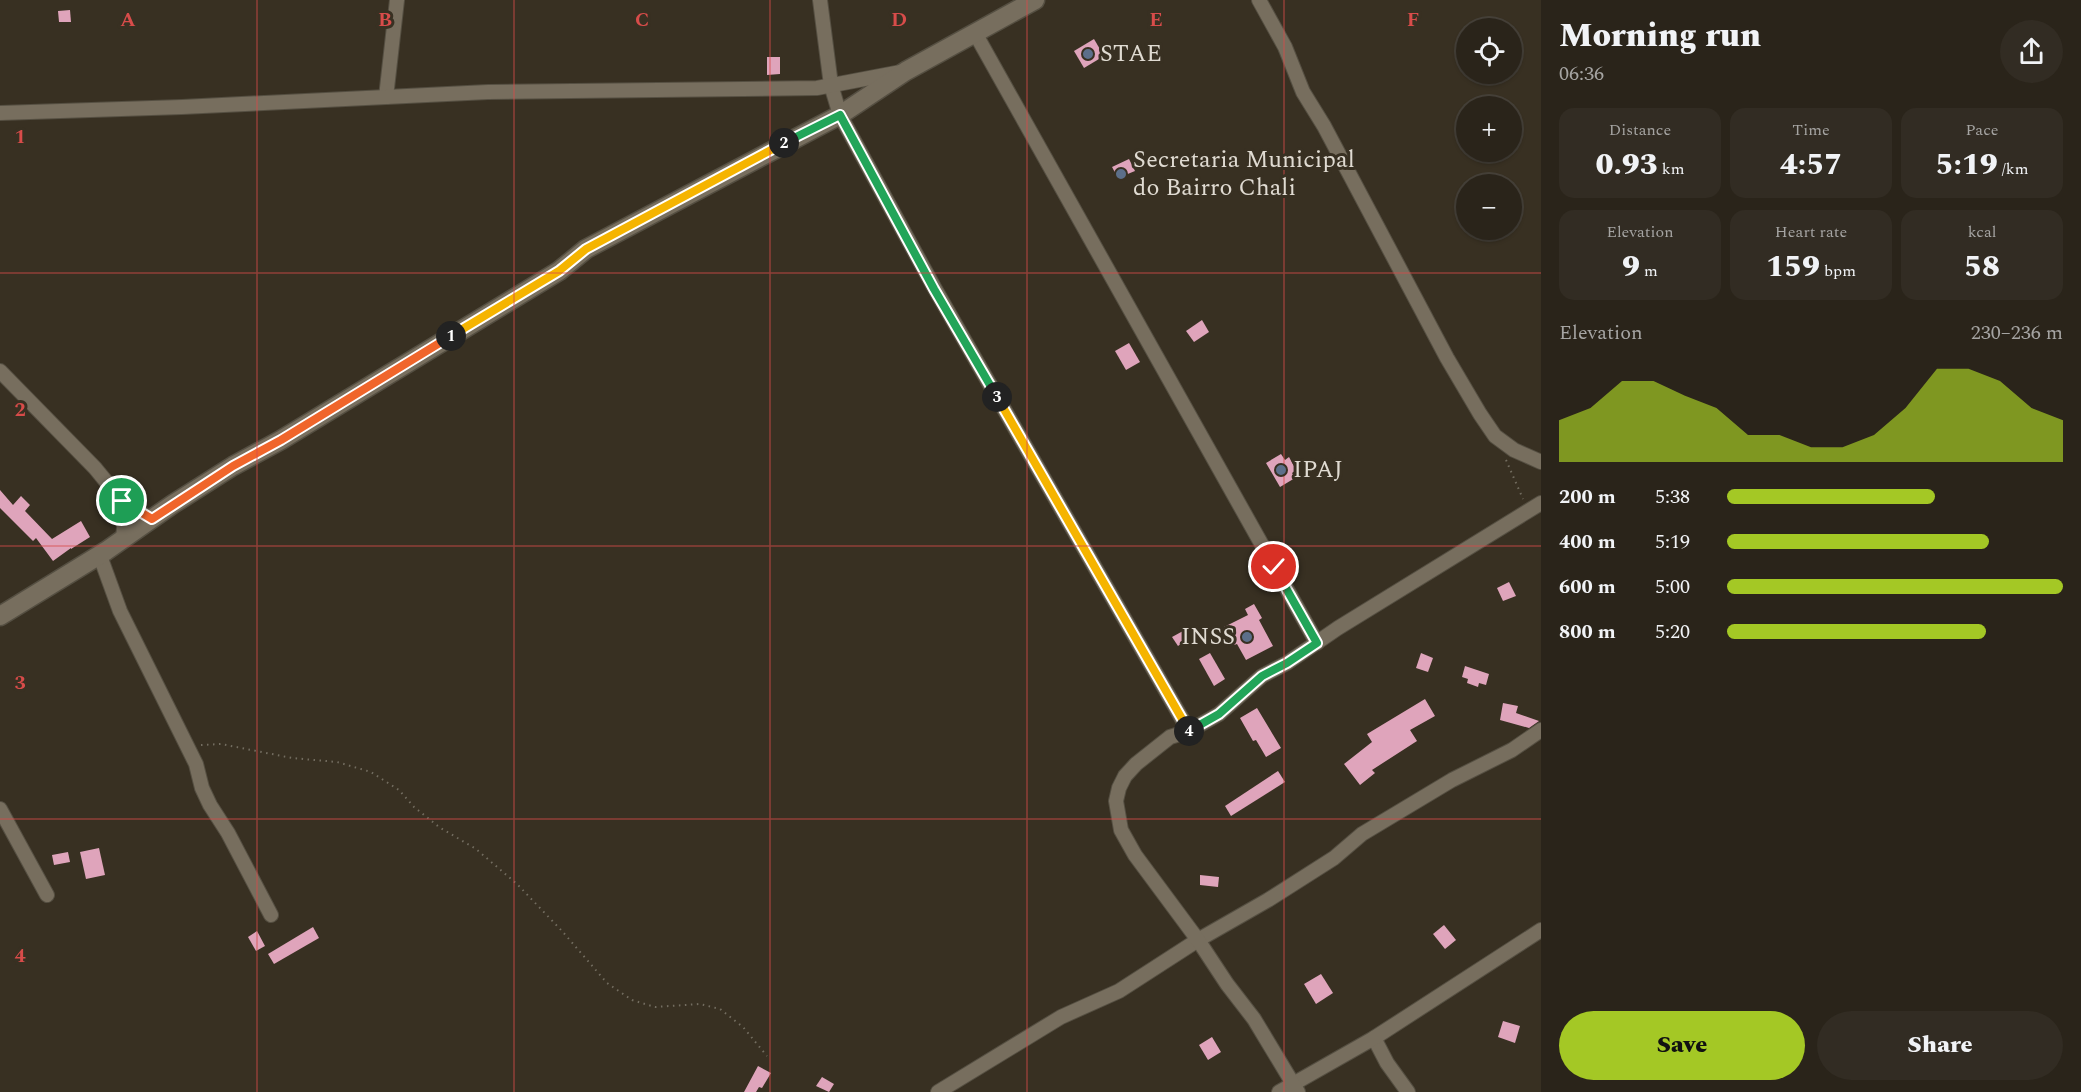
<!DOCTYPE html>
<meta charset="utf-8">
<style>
:root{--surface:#2a241a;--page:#322c23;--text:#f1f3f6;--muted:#a5a4a2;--line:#464139;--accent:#a4c825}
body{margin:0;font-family:Spectral,serif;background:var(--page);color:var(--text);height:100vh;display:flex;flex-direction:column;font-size:22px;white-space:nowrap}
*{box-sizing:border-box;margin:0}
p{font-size:20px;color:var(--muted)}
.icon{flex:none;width:33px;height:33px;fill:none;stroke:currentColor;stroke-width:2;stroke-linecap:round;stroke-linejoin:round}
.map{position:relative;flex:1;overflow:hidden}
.panel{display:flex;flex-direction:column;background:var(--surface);width:540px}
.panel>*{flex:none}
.controls{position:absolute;left:1456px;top:18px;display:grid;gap:12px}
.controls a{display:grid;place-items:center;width:66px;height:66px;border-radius:50%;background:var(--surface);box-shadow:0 2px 4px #0004,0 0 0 2px var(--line);font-size:30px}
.pin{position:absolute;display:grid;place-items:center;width:51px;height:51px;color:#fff;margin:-26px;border:3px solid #fff;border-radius:50%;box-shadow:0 2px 6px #0007}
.km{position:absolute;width:30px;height:30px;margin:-15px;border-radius:50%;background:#222;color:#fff;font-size:16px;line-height:30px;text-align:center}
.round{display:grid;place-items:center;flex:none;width:63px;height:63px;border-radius:32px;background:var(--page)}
.overview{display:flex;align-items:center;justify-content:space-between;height:102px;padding:0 18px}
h1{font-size:33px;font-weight:800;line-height:45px}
.figures{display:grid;grid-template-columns:repeat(3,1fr);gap:9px;height:102px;padding:6px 18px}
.figures div{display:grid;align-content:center;border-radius:15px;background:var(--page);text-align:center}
.figures b{font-size:30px;font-weight:800}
.figures small{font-size:16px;font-weight:400}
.figures p{font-size:16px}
.chart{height:168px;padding:12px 18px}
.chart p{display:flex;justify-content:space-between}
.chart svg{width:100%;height:108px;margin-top:6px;fill:var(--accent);opacity:.7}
.action{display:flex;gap:12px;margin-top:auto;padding:12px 18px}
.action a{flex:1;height:69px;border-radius:36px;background:var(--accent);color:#111;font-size:24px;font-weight:800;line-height:69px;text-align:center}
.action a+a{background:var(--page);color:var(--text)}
ul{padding:0 18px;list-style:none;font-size:20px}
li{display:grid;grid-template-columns:96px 72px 1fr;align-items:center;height:45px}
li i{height:15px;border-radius:8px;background:var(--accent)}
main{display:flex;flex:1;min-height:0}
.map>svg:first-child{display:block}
.building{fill:#dfa4bb}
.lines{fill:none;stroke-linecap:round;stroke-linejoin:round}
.minor-casing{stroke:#554f42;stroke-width:16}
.tertiary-casing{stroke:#554f42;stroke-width:21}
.path{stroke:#736d60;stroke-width:2;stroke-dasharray:1.5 4.5;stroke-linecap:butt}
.minor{stroke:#776e5e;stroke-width:14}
.tertiary{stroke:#776e5e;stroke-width:18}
.split-1-casing{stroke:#fff;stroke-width:12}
.split-2-casing{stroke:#fff;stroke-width:12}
.split-3-casing{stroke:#fff;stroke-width:12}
.split-4-casing{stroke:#fff;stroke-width:12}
.split-5-casing{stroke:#fff;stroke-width:12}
.split-1{stroke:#f0652b;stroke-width:8}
.split-2{stroke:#f5b400;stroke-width:8}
.split-3{stroke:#22a559;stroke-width:8}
.split-4{stroke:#f5b400;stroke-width:8}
.split-5{stroke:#22a559;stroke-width:8}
.grid{fill:none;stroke:#d84c4a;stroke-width:1.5;stroke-opacity:0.55}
.service-dot{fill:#5c6f8a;stroke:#383022;stroke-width:2}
.labels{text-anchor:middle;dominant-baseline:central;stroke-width:6;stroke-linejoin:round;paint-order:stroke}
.poi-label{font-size:24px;fill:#e0dbd2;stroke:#383022;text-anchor:start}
.grid-label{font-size:20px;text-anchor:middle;font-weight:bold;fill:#d84c4a;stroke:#383022;stroke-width:6;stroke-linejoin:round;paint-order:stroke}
</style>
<main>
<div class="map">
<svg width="1541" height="1092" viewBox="0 0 1541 1092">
<rect width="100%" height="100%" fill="#383022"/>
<!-- building -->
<g class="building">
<polygon points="70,10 71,22 59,22 58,11"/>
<polygon points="1094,39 1104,56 1084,68 1074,51"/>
<polygon points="767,57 780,57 780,74 767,75"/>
<polygon points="1129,159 1135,171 1118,178 1112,167"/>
<polygon points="1202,320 1209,332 1194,342 1186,331"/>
<polygon points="1129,343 1140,362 1126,370 1115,351"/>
<polygon points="1281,454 1285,460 1289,457 1296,470 1292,473 1295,478 1280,487 1266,463"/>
<polygon points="0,490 13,505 21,496 30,505 25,511 52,539 81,521 90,537 71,549 71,548 53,561 36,538 33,541 0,508"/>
<polygon points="1509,582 1516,596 1503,601 1497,588"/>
<polygon points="1254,604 1262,618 1259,620 1273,646 1246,660 1237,644 1234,645 1224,627 1248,615 1245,609"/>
<polygon points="1183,631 1188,639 1178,646 1172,637"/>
<polygon points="1210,653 1225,679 1214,686 1199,659"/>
<polygon points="1421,653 1433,658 1428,672 1416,668"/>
<polygon points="1465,666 1489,674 1486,685 1479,683 1478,687 1467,683 1468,679 1462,677"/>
<polygon points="1425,699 1435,716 1410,730 1417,741 1372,770 1375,773 1360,785 1344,764 1372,742 1367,734"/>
<polygon points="1503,703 1518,706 1516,713 1539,721 1529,728 1500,720"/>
<polygon points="1257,708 1281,748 1266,757 1256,740 1253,741 1240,718"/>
<polygon points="1278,771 1285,782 1231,816 1225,806"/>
<polygon points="99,848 105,875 86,879 80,852"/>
<polygon points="68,852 70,862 54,865 52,855"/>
<polygon points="1200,875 1219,877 1218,887 1200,885"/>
<polygon points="1444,925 1456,940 1445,949 1433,934"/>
<polygon points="313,927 319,938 274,964 268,954"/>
<polygon points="257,931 265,946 256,951 248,937"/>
<polygon points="1321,974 1333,993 1316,1004 1304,984"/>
<polygon points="1503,1021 1520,1026 1515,1043 1498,1037"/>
<polygon points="1212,1037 1221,1052 1208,1060 1199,1045"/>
<polygon points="758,1066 771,1073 762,1088 759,1087 756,1092 744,1092"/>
<polygon points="822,1077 834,1084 829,1092 816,1086"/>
</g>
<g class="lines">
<defs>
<g id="minor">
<polyline points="820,0 831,85 840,115 935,289 1189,731"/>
<polyline points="1259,0 1285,47 1303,92 1324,126 1447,358 1480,414 1495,436 1514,450 1541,462"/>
<polyline points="975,33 1317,643"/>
<polyline points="386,97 397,0"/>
<polyline points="0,113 182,107 488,92 817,88 901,72"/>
<polyline points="0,371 95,468 122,501 151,519"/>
<polyline points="122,501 125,515 123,539"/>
<polyline points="100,556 120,611 196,764 202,788 210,805 228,833 271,915"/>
<polyline points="0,809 47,895"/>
<polyline points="1374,1038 1387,1063 1408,1092"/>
<polyline points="938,1092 1061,1017 1119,991 1198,940 1268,900 1334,858 1362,834 1452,780 1512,750 1541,730"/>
<polyline points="1279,1092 1374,1038 1541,930"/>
<polyline points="1298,1092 1254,1019 1227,984 1198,940 1135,855 1121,830 1116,801 1119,788 1125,776 1136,764 1170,737 1189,731 1219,714 1262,676 1287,663 1338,628 1541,503"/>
</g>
<polyline id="tertiary" points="0,616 106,551 173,504 233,466 281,440 559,271 586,249 840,115 906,71 1035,0"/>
</defs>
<!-- minor casing -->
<use href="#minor" class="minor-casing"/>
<!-- tertiary casing -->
<use href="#tertiary" class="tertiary-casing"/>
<!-- path -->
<g class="path">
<polyline points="1506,460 1523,499"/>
<polyline points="201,745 221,744 292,758 337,762 371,772 399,790 414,807 439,827 476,849 517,884 562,931 607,983 632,1000 655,1007 700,1004 720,1009 743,1027 767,1056"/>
</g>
<!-- minor -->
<use href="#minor" class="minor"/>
<!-- tertiary -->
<use href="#tertiary" class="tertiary"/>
</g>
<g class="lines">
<defs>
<polyline id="split-1" points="122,501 152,519 233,466 281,440 451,336"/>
<polyline id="split-2" points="451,336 559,271 586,249 784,143"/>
<polyline id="split-3" points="784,143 840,115 934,289 997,397"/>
<polyline id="split-4" points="997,397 1189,731"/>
<polyline id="split-5" points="1189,731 1219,714 1262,676 1287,663 1317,643 1274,567"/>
</defs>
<!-- split-1 casing -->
<use href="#split-1" class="split-1-casing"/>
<!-- split-2 casing -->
<use href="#split-2" class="split-2-casing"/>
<!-- split-3 casing -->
<use href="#split-3" class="split-3-casing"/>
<!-- split-4 casing -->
<use href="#split-4" class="split-4-casing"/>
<!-- split-5 casing -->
<use href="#split-5" class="split-5-casing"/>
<!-- split-1 -->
<use href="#split-1" class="split-1"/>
<!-- split-2 -->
<use href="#split-2" class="split-2"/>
<!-- split-3 -->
<use href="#split-3" class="split-3"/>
<!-- split-4 -->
<use href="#split-4" class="split-4"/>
<!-- split-5 -->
<use href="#split-5" class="split-5"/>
</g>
<!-- grid -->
<path class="grid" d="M257 0V1092M514 0V1092M770 0V1092M1027 0V1092M1284 0V1092M0 273H1541M0 546H1541M0 819H1541"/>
<!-- markers -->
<g class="service-dot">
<circle cx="1088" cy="54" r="6"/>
<circle cx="1121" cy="174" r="6"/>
<circle cx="1281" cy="470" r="6"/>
<circle cx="1247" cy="637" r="6"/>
</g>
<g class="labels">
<!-- poi labels -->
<g class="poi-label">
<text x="1100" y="54">STAE</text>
<text x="1133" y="160">Secretaria Municipal<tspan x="1133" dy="28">do Bairro Chali</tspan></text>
<text x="1293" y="470">IPAJ</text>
<text x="1235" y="637" text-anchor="end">INSS</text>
</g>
</g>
<g class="grid-label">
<text x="128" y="26">A</text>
<text x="385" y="26">B</text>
<text x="642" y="26">C</text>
<text x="899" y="26">D</text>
<text x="1156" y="26">E</text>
<text x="1413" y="26">F</text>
<text x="20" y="143">1</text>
<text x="20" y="416">2</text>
<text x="20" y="689">3</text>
<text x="20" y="962">4</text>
</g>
</svg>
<div class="controls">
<a><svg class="icon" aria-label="locate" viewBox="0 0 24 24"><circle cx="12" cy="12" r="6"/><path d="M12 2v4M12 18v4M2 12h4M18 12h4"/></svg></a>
<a>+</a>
<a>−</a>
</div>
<div class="pin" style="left:122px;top:501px;background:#1e9e55"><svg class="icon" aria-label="arrive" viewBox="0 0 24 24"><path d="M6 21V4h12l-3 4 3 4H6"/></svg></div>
<div class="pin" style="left:1274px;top:567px;background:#d93025"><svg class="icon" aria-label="check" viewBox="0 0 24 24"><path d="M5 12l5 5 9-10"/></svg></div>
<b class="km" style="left:451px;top:336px">1</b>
<b class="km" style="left:784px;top:143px">2</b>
<b class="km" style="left:997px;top:397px">3</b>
<b class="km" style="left:1189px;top:731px">4</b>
</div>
<section class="panel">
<div class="overview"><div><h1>Morning run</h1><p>06:36</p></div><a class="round"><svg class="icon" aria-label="share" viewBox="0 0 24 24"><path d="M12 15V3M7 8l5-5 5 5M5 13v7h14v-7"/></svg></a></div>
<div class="figures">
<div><p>Distance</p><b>0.93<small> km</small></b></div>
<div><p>Time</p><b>4:57</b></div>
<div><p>Pace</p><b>5:19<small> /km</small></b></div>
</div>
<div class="figures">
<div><p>Elevation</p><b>9<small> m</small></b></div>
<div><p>Heart rate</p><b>159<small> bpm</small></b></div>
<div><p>kcal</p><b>58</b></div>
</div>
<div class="chart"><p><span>Elevation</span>230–236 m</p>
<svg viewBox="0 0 160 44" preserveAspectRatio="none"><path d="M0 44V27L10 22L20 11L30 11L40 17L50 22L60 33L70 33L80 38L90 38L100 33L110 22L120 6L130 6L140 11L150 22L160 27V44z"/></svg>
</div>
<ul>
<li><b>200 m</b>5:38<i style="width:62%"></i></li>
<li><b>400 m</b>5:19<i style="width:78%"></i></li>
<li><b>600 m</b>5:00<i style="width:100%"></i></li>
<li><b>800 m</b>5:20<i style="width:77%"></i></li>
</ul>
<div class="action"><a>Save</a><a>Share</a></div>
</section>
</main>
